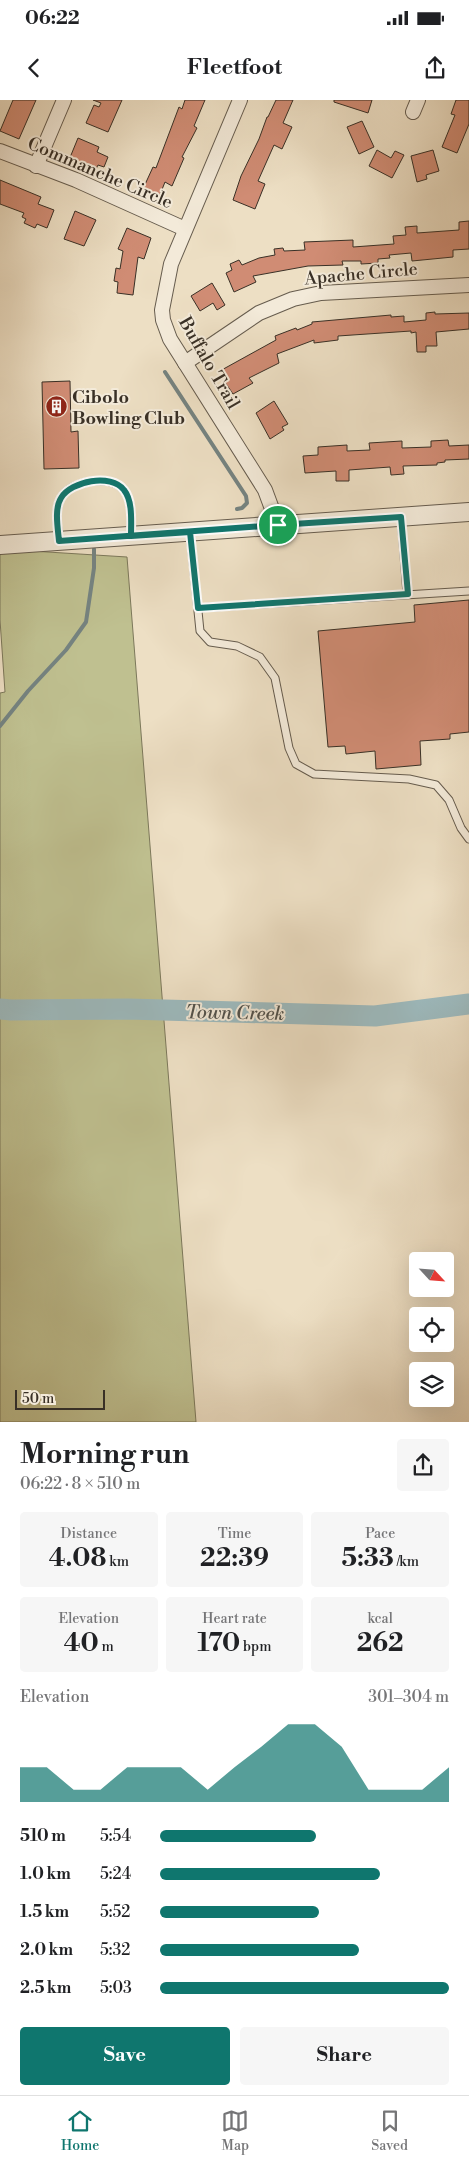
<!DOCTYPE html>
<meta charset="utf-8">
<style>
:root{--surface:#fff;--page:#f6f6f6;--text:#202124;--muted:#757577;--line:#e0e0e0;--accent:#0f766e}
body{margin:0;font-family:"Libre Bodoni",serif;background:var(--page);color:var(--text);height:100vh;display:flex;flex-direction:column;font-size:19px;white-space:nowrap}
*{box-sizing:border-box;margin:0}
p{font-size:16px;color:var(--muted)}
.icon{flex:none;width:28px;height:28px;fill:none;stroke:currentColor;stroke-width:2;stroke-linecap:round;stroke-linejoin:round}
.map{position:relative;height:1322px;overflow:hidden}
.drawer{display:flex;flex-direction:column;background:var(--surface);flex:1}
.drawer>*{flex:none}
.needle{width:32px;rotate:116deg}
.tools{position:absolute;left:409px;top:1152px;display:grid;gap:10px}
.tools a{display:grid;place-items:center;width:45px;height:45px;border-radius:5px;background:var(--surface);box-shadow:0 5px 20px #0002;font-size:25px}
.scale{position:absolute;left:15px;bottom:12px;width:90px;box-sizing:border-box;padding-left:5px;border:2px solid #393026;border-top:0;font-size:14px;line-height:18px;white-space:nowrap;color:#393026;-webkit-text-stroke:4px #f3ead9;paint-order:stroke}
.pin{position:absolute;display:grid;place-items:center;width:42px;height:42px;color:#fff;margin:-21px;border:2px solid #fff;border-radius:50%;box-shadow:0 1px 5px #0007}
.round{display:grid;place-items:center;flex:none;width:52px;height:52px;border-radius:5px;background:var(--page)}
.overview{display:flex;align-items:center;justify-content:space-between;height:85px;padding:0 20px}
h1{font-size:28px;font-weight:700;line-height:38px}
.stats{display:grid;grid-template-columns:repeat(3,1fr);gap:8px;height:85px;padding:5px 20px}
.stats div{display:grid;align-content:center;border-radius:5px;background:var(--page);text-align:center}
.stats b{font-size:25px;font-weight:700}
.stats small{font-size:14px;font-weight:400}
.stats p{font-size:14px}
.chart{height:140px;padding:10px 20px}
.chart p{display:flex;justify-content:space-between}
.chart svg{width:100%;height:90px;margin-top:5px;fill:var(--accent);opacity:.7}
.primary-button{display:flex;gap:10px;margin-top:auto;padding:10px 20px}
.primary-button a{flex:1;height:58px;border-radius:5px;background:var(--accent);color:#fff;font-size:20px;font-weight:700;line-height:58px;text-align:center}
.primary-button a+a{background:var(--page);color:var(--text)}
ul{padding:0 20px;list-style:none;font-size:16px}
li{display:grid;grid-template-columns:80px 60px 1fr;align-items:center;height:38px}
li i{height:12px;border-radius:6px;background:var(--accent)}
.status{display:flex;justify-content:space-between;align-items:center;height:35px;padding:0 25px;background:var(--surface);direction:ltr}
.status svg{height:14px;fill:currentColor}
header{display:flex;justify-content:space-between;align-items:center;height:65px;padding:0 20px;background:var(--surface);font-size:22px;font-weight:700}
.tabs{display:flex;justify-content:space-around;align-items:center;height:70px;border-top:1px solid var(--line);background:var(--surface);font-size:14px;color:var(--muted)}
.tabs a{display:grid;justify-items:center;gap:2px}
.tabs .current{color:var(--accent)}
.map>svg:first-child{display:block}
.green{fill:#bfc090;stroke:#7c785b}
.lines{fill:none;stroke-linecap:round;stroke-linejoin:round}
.stream{stroke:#758381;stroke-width:4}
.river{stroke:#9dbabe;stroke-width:21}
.building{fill:#d08c74;stroke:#393026}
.service-casing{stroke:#665c4e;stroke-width:9}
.minor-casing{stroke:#665c4e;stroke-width:16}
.tertiary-casing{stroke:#665c4e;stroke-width:20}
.service{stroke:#f3ead9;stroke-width:7}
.minor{stroke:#f3ead9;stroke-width:14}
.tertiary{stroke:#f3ead9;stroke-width:18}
.route-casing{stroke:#fff;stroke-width:10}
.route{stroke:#0f766e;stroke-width:6}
.labels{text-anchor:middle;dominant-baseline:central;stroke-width:4;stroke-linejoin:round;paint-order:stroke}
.street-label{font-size:18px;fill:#393026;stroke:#f3ead9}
.poi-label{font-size:18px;font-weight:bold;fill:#393026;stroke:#f3ead9;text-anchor:start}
.water-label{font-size:19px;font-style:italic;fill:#52524c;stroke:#f3ead9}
</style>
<div class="status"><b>06:22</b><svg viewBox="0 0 49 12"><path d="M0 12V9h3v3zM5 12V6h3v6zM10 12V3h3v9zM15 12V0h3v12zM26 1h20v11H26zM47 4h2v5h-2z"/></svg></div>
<header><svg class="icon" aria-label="back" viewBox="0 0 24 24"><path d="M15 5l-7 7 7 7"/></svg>Fleetfoot<svg class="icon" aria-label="share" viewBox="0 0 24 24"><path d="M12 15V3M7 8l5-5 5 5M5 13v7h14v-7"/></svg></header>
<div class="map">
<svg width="469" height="1323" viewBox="0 0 469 1323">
<rect width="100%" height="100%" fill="#eddfc4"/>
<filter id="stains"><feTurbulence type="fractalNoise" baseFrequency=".004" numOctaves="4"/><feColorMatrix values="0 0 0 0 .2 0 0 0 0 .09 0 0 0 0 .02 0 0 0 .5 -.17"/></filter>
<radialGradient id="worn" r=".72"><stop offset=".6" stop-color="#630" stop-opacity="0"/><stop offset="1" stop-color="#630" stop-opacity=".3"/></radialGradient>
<!-- green -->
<polygon class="green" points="0,449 127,457 196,1322 0,1322 0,593 5,592 0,520"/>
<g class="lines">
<!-- stream -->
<g class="stream">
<polyline points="165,272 246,396 247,403 242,408 237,409"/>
<polyline points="0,626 28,591 66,550 86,522 94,468 94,449"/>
</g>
<!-- river -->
<polyline class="river" points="0,909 11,910 128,909 375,916 469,904"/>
</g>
<!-- building -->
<g class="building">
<polygon points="13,0 36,0 19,39 0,31"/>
<polygon points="93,0 122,0 108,32 86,23 94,5 99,7 101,3"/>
<polygon points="185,0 205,0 194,26 197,28 182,57 184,58 172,86 165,82 159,97 142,91 153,67 156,68 179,7 182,9"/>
<polygon points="276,0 293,0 283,23 292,27 282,49 274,45 258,81 265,84 255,109 233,100 241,76 259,39 267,17 268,17"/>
<polygon points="334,0 372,0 368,13 334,2"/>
<polygon points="456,0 469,0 469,24 457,53 442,47 455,15 451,14"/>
<polygon points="362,21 374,47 359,54 347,27"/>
<polygon points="78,38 99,47 97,52 108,57 104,67 98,65 95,71 69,60"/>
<polygon points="377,50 391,58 395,51 404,55 392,78 369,66"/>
<polygon points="433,50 439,71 426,75 427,79 417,82 411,56"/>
<polygon points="0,80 41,97 38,104 54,110 47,128 37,124 35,128 24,123 26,119 22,117 24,113 0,104"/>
<polygon points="75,111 96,120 84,146 64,139"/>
<polygon points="469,121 469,149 453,150 453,157 412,161 411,153 389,155 390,158 378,159 378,163 361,164 361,161 342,161 343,165 308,166 253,176 256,182 234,192 226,173 232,170 230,164 239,160 242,165 259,158 275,155 274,149 283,148 284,151 305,150 304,142 353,140 353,147 394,144 393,136 406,135 405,127 417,126 417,133 459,130 459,122"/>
<polygon points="127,128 151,138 144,159 138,157 133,195 117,193 118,182 114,181 116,168 120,169 123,151 118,149"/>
<polygon points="212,183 225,205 217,210 213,203 200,211 191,196"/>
<polygon points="435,212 435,214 469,213 469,229 436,232 437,246 426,246 426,252 417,252 416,232 411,233 411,231 338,236 338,240 314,243 314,240 277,254 279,263 249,278 253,283 233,294 218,272 276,240 275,236 296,228 297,230 312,224 312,222 391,215 391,217 404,216 404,222 426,220 426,213"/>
<polygon points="70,281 71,332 78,331 79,368 44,369 42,282"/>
<polygon points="274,301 288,324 282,327 284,330 270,339 256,313"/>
<polygon points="448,340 449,346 469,345 469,359 445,360 445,362 437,363 437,365 403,366 404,374 391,375 390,367 349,370 349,381 336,381 336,371 305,373 303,356 318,355 318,347 347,345 347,351 370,350 369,343 402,341 402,348 431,347 431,341"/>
<polygon points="469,500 469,632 450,634 450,639 420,641 421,665 376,669 375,651 346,654 345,646 328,647 318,531 415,522 414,505"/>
</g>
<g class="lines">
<defs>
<g id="service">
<polyline points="401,417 407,494"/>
<polyline points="190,432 200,531 210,542 237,546 260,557 275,578 289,648 296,664 314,674 409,679 436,685 449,700 461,728 469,739"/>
<path d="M59 440C58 429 54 409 61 398 70 381 109 374 123 389 133 400 131 420 131 434"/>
<polyline points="198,508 469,491"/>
</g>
<g id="minor">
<polyline points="240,0 171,164 162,210 163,220 170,239 265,390 278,425"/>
<polyline points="413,12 418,0"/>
<polyline points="0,51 76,80 185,129"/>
<polyline points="36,66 64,0"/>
<polyline points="185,263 259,213 293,199 321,193 469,185"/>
</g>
<polyline id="tertiary" points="0,445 469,412"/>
</defs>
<!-- service casing -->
<use href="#service" class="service-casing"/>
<!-- minor casing -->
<use href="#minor" class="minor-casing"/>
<!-- tertiary casing -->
<use href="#tertiary" class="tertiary-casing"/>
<!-- service -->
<use href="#service" class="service"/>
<!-- minor -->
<use href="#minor" class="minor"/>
<!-- tertiary -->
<use href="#tertiary" class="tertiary"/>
</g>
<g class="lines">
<defs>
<path id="route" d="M278 425 59 441C58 429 54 409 61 398 71 381 111 373 124 390 133 401 131 422 131 436L190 432 198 508 408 494 401 417 278 425"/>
</defs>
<!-- route casing -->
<use href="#route" class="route-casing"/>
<!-- route -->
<use href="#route" class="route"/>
</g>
<!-- icons -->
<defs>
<symbol id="building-disc" viewBox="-11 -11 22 22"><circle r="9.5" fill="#8f2418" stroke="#f3ead9"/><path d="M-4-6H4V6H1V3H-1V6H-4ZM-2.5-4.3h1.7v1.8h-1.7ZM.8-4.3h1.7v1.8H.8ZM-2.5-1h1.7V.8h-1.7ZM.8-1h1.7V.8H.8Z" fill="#fff"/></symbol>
</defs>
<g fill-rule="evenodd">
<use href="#building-disc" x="44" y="294" width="25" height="25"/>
</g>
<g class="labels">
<!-- street labels -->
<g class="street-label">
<text transform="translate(100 73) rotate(23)">Commanche Circle</text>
<text transform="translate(361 174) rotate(-5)">Apache Circle</text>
<text transform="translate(209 263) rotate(60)">Buffalo Trail</text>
</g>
<!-- poi labels -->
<g class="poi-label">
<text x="72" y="297">Cibolo<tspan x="72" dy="21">Bowling Club</tspan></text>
</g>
<!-- water labels -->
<g class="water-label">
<text transform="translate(235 913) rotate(1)">Town Creek</text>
</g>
</g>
<rect width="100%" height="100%" filter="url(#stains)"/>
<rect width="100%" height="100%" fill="url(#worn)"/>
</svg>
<div class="tools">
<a><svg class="needle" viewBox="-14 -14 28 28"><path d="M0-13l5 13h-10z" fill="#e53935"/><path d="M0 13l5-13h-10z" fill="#757577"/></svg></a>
<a><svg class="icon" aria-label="locate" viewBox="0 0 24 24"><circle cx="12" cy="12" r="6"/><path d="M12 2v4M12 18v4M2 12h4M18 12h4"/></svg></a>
<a><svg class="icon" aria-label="layers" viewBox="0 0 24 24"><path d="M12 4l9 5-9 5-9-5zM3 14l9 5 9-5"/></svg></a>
</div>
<div class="scale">50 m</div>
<div class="pin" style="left:278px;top:425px;background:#1e9e55"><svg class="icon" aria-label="arrive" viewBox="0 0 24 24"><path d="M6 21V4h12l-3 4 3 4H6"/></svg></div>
</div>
<section class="drawer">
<div class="overview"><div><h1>Morning run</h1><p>06:22 · 8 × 510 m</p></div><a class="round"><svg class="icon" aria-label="share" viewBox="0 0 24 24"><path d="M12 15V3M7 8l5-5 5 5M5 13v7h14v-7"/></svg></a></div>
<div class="stats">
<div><p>Distance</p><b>4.08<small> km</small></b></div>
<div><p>Time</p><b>22:39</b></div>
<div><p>Pace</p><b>5:33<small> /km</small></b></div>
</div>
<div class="stats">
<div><p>Elevation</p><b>40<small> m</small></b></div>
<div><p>Heart rate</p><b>170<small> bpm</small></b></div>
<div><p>kcal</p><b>262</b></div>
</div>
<div class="chart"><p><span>Elevation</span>301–304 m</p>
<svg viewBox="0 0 160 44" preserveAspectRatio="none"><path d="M0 44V27L10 27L20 38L30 38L40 27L50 27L60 27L70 38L80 27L90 17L100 6L110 6L120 17L130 38L140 38L150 38L160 27V44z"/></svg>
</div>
<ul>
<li><b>510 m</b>5:54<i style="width:54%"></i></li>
<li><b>1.0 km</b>5:24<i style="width:76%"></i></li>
<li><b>1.5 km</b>5:52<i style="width:55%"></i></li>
<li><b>2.0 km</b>5:32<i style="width:69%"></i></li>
<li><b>2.5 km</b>5:03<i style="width:100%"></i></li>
</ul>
<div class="primary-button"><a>Save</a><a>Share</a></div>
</section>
<nav class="tabs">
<a class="current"><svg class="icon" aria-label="home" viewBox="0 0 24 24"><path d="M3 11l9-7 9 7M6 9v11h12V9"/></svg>Home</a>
<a><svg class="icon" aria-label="map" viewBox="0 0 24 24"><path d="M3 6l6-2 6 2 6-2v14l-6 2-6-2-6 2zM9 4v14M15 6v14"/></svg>Map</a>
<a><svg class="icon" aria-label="saved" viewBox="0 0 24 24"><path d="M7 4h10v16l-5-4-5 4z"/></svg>Saved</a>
</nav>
